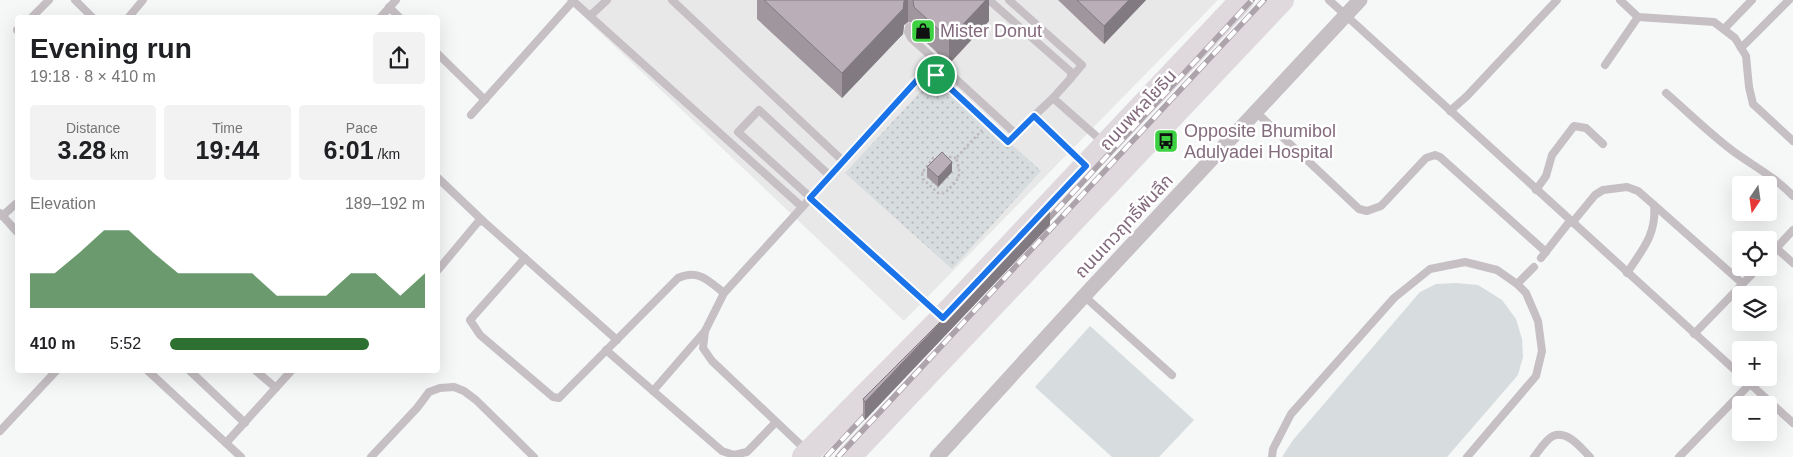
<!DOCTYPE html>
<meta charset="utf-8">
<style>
:root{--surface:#fff;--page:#f2f2f2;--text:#202124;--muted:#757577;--accent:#2d7032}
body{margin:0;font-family:Helvetica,"Noto Sans Thai",sans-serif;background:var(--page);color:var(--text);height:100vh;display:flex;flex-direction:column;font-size:19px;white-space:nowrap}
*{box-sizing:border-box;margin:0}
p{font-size:16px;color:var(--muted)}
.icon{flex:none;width:28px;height:28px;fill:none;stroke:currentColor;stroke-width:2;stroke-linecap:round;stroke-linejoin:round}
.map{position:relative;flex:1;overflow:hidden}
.side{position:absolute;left:15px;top:15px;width:425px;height:358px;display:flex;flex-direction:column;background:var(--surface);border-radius:5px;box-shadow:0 5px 20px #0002}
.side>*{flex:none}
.needle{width:32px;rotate:193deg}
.fabs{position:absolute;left:1732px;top:176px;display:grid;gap:10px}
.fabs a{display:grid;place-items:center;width:45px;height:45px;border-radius:5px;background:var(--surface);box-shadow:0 5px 20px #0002;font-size:25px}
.pin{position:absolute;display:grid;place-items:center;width:42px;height:42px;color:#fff;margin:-21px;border:2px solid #fff;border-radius:50%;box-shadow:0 1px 5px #0007}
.round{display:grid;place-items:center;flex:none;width:52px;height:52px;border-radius:5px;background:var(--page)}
.head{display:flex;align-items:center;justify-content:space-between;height:85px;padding:0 15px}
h1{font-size:28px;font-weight:700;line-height:38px}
.figures{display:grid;grid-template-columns:repeat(3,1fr);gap:8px;height:85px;padding:5px 15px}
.figures div{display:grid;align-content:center;border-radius:5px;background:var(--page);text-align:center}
.figures b{font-size:25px;font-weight:700}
.figures small{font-size:14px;font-weight:400}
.figures p{font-size:14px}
.chart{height:140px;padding:10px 15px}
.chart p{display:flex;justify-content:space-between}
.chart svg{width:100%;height:90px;margin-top:5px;fill:var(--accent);opacity:.7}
ul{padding:0 15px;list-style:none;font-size:16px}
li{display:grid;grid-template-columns:80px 60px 1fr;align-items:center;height:38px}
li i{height:12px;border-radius:6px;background:var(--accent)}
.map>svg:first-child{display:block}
.built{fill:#e9e8e9}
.park{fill:url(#park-dots)}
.pitch{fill:#d7dcde}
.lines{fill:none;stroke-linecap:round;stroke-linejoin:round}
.path{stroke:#beb9bd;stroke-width:2.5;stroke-dasharray:2.5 2.5;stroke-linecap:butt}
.lane{stroke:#c6bfc4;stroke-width:8}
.street{stroke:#c6bfc4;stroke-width:15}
.primary{stroke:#dfd8dd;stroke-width:24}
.rail-casing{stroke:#ada3ab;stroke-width:5.5}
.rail{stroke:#fff;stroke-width:4;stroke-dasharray:11;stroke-linecap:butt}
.wall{fill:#a0969e}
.shaded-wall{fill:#827a81}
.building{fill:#baafb8;stroke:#827a81}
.route-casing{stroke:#fff;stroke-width:10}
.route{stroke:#1a73e8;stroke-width:6}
.labels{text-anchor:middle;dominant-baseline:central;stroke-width:5;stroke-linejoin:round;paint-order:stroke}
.poi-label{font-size:18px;fill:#836a7d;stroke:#fff;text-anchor:start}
.street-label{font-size:18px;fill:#836a7d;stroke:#fff}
</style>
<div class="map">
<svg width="1793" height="457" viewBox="0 0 1793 457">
<defs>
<pattern id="park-dots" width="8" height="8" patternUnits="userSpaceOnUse" patternTransform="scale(1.25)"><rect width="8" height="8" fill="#d7dcde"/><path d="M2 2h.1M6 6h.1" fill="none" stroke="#b4b6b9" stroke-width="1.8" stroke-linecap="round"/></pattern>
</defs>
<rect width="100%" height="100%" fill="#f5f8f7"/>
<!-- built -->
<polygon class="built" points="566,0 1218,0 904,321"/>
<!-- park -->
<polygon class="park" points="936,75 1041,171 952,269 845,173"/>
<!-- pitch -->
<g class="pitch">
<polygon points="1456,283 1478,285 1502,300 1516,319 1522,339 1523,357 1518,375 1447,457 1282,457 1293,440 1420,292 1436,284"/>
<polygon points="1090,326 1194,420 1159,457 1112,457 1035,387"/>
</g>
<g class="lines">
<!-- path -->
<g class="path">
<polyline points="944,156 956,158"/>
<path d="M939 157 933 158 922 173 923 179 938 193H945C958 179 963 178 956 158L982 130"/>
</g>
<!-- lane -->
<g class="lane">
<polyline points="75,0 93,18"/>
<polyline points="572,0 802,207"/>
<polyline points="672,0 843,161"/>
<polyline points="989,0 1071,72 1071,78 1053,98 1104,143"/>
<polyline points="1009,0 1082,65 1071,78"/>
<polyline points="1329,0 1793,423"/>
<polyline points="1620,0 1638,17 1714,22 1735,38 1746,56 1749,87 1753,104 1793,141"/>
<polyline points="389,7 400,18"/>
<polyline points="590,16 607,0"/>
<polyline points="31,18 49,0"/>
<polyline points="128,18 143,0"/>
<polyline points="380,18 396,0"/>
<polyline points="909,27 908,32 911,38 1016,134 1034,116 1085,165"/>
<polyline points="1724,29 1752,0"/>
<polyline points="17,30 18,30"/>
<polyline points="1741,48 1789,0"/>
<polyline points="438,54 485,100"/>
<polyline points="1605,65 1638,17"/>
<path d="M1666 93C1689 113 1712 136 1737 154 1757 168 1776 178 1793 196"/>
<polyline points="1450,111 1467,96 1557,0"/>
<polyline points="1256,112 1359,209 1367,211 1381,206 1426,158 1435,155 1440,157 1546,252"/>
<polyline points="471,115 573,1"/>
<polyline points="1034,116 1053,98"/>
<polyline points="830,176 759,110 738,132 942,316"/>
<polyline points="438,178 483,221"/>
<polyline points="1536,190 1546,176 1552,155 1574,126 1586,128 1603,144"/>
<polyline points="1654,205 1742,283"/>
<polyline points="0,213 18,233"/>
<polyline points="2,216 18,202"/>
<path d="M1572 223 1595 195 1603 190 1627 187 1638 191 1654 205C1657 234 1642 250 1627 273"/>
<polyline points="1776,248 1793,263"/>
<polyline points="1769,256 1793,230"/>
<path d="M525 258 470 320 480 335 553 397 559 398 678 278C698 269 708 280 724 293"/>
<polyline points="1541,258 1570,221"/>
<polyline points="438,270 478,222 483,221 617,340"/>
<polyline points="1517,284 1534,267"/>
<polyline points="1084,296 1172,375"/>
<polyline points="1694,334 1758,268"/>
<polyline points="606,350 722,451 734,455 747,452 776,422"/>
<polyline points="147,370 241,457"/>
<polyline points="189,370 245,423"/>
<polyline points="255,370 276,388"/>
<polyline points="653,391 705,331"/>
<polyline points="0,431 57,370"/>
<polyline points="226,443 292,370"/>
<polyline points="806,450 712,361 703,348 705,331 724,293 919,79 928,73 936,75 1008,142 1016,134"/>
<polyline points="371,457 417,408 429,392 440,388 454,387 464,391 476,400 534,457"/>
<polyline points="1272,457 1273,449 1291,414 1394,298 1430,269 1465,262 1497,270 1517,284 1526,293 1538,321 1542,351 1536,376 1467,457"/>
<path d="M1534 457C1539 451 1546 439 1553 436 1568 430 1581 448 1590 457"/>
<polyline points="1679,457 1749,385"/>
</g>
<!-- street -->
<polyline class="street" points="937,457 1084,296 1360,0"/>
<!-- primary -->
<g class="primary">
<polyline points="804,457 943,317 1242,0"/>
<polyline points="849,457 1282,0"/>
</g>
<defs>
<g id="rail">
<polyline points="1041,227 1252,0"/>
<polyline points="826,457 872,408"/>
<polyline points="838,457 1264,0"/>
</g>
</defs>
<!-- rail casing -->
<use href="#rail" class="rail-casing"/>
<!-- rail -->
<use href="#rail" class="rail"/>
</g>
<!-- wall -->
<g class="wall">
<polygon points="757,0 989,0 989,21 949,64 914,31 913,23 908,22 904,25 903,34 842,98 757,19"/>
<polygon points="1058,0 1146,0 1104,44"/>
<polygon points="927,167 952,172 938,187 927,177"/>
<polygon points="1050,225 865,420 863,417 863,399"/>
</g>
<!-- shaded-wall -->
<g class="shaded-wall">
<polygon points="905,0 908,0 908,22 904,25 903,34 842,98 842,73"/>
<polygon points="986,0 989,0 989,21 949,64 949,39"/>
<polygon points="1129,0 1146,0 1104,44 1104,26"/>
<polygon points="952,162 952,172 938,187 938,177"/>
<polygon points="1050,207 1050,225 865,420 865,402"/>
</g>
<!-- building -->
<g class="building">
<polygon points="764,0 905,0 904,1 903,9 842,73"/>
<polygon points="913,0 986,0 949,39 914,7"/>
<polygon points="1077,0 1129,0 1104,26"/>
<polygon points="942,152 952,162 938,177 927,167"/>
<polygon points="1050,206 1050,207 865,402 863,399 953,309"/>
</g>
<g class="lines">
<defs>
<polygon id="route" points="928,73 936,75 1008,142 1034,116 1086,166 943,318 810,198 918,79"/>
</defs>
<!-- route casing -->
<use href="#route" class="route-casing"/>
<!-- route -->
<use href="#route" class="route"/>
</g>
<!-- icons -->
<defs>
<symbol id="shop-square" viewBox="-11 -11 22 22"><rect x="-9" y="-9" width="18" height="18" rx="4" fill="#3dd043" stroke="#fff"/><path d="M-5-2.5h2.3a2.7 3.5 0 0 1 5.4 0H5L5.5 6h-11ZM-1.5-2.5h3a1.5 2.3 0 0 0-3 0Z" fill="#111"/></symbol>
<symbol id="bus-square" viewBox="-11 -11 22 22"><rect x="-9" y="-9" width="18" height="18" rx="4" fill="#3dd043" stroke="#fff"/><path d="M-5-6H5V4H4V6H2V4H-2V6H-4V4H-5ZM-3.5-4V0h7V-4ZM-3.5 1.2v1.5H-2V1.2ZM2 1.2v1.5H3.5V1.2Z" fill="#111"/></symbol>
</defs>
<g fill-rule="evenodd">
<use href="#shop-square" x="909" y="17" width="28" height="28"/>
<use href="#bus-square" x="1152" y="127" width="28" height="28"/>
</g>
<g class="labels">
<!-- poi labels -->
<g class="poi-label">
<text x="940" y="31">Mister Donut</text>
<text x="1184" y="131">Opposite Bhumibol<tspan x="1184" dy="21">Adulyadei Hospital</tspan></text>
</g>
<!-- street labels -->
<g class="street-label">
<text transform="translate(1138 110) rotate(-47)">ถนนพหลโยธิน</text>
<text transform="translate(1124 226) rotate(-47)">ถนนเทวฤทธิ์พันลึก</text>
</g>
</g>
</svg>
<div class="fabs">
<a><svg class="needle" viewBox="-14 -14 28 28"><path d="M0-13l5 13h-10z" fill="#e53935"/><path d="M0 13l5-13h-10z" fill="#757577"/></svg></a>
<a><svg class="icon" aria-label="locate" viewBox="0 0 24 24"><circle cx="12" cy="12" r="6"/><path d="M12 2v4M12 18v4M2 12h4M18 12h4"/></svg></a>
<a><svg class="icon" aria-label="layers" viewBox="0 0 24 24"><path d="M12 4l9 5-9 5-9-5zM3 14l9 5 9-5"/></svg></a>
<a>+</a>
<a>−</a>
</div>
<div class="pin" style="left:936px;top:75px;background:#1e9e55"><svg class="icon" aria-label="arrive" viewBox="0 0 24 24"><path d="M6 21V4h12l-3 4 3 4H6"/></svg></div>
<section class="side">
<div class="head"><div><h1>Evening run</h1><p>19:18 · 8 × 410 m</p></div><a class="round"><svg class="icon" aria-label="share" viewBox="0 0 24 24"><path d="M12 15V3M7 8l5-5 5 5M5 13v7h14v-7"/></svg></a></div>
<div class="figures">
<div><p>Distance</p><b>3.28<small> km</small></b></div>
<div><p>Time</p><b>19:44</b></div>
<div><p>Pace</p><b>6:01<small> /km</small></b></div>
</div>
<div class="chart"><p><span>Elevation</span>189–192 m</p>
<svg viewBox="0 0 160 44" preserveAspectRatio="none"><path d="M0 44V27L10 27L20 17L30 6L40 6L50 17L60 27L70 27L80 27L90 27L100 38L110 38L120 38L130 27L140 27L150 38L160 27V44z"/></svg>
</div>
<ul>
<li><b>410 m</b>5:52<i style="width:78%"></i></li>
</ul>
</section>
</div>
